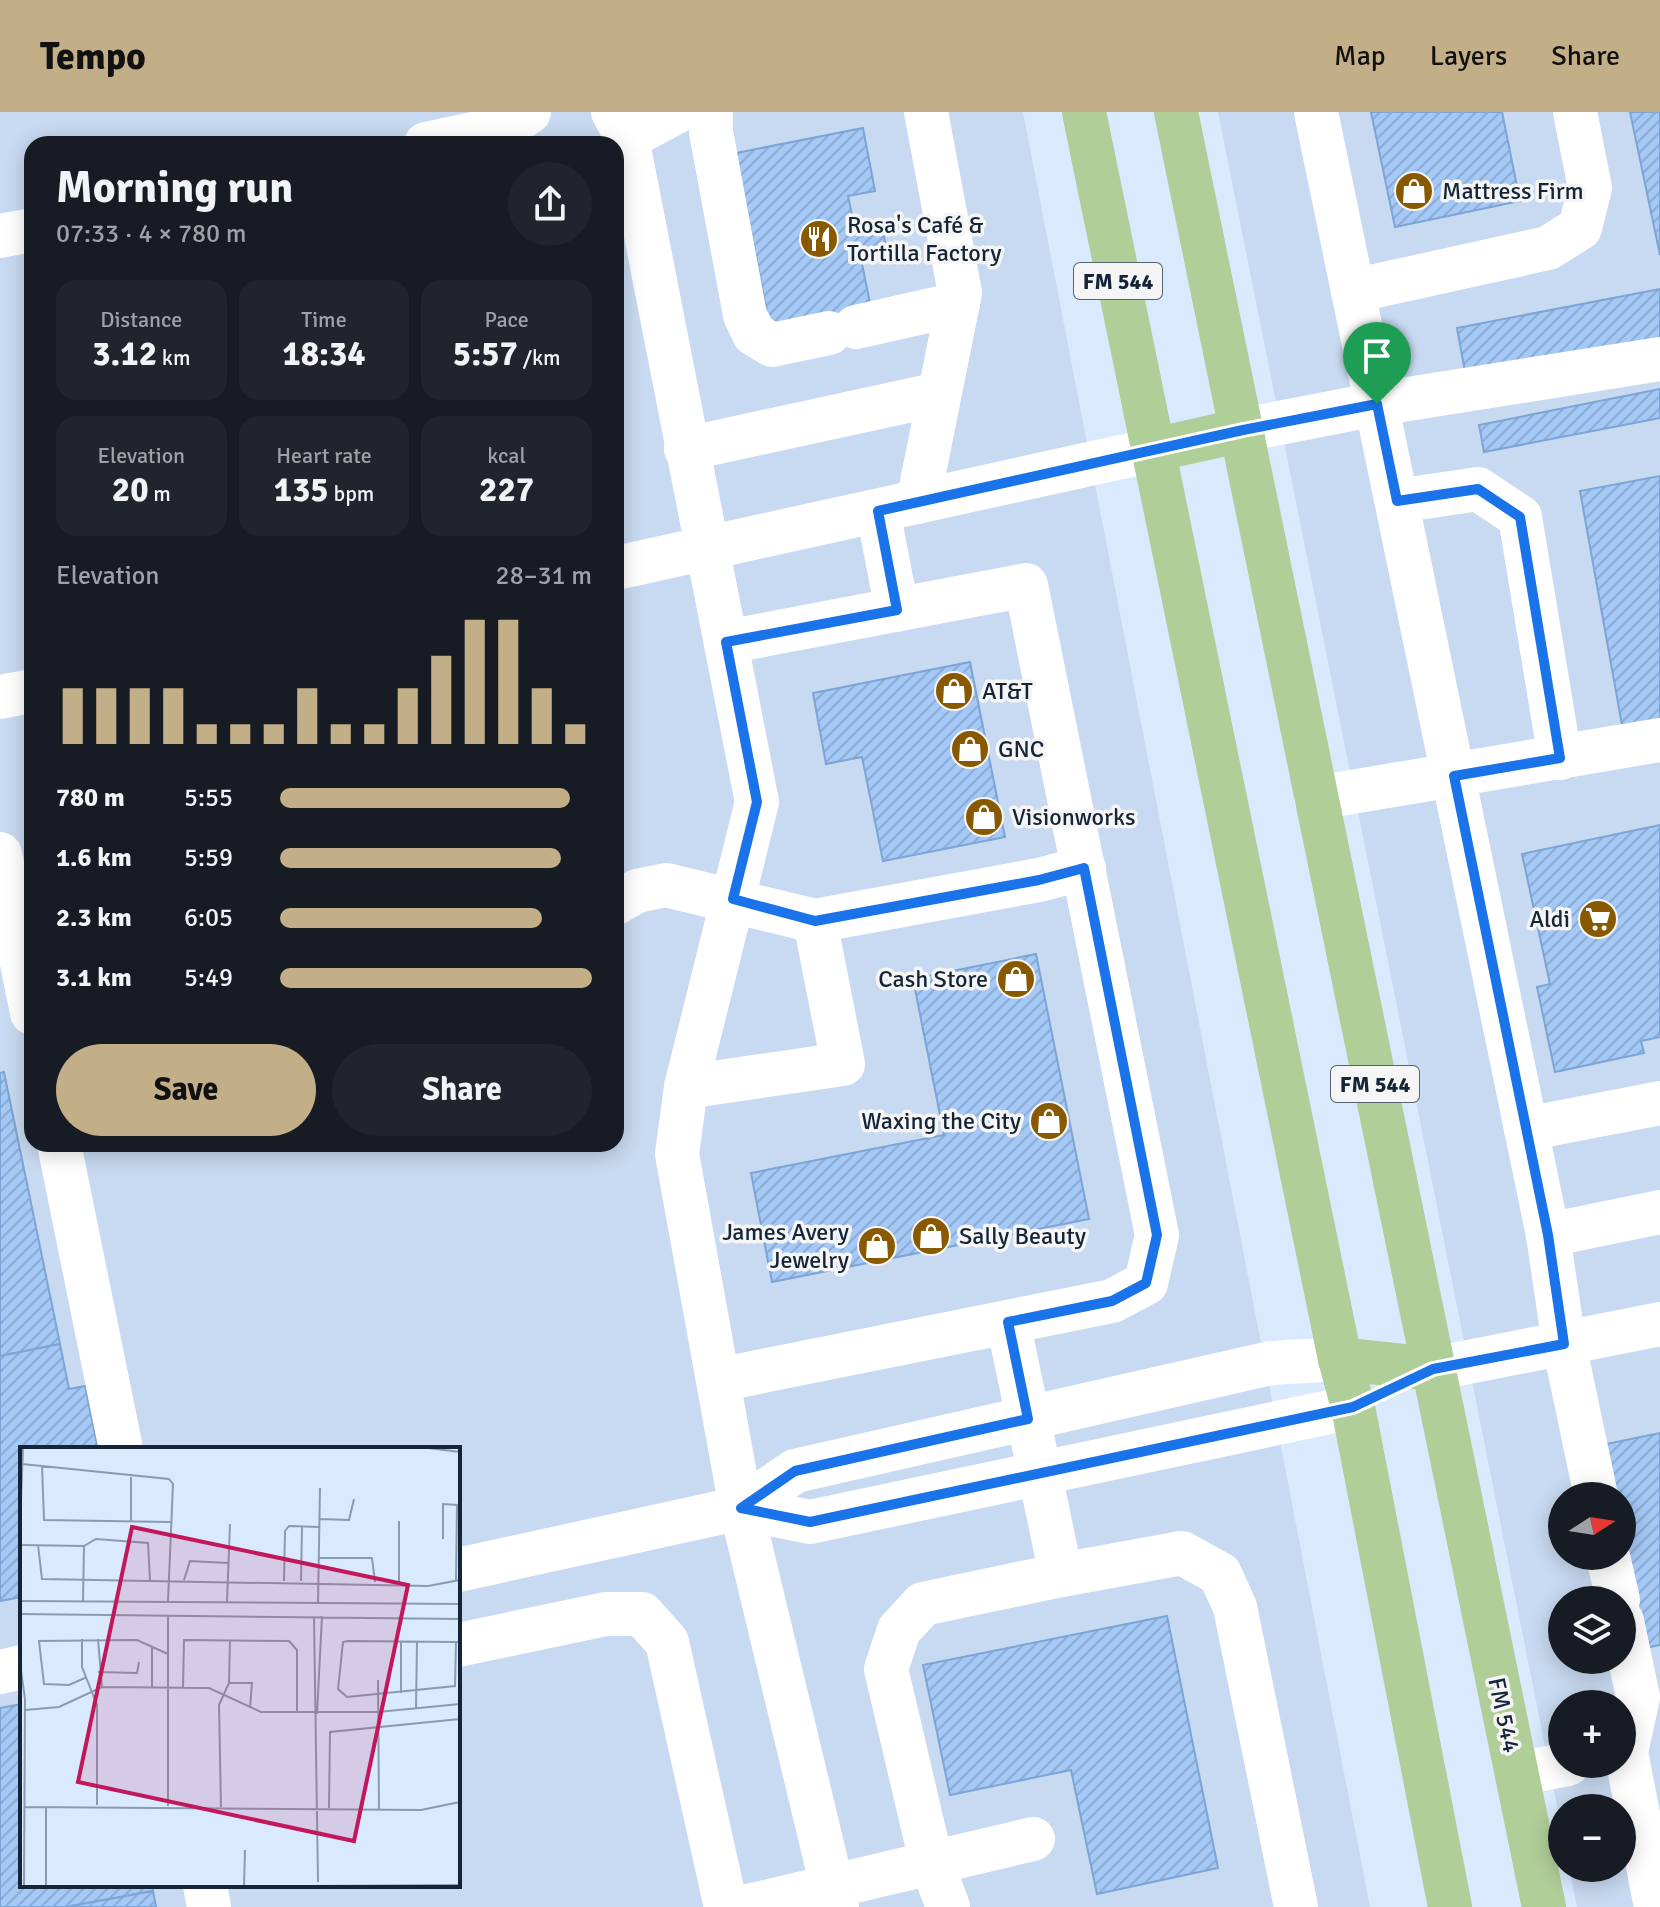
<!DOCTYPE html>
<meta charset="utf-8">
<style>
:root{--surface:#171b24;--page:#20242c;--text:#f1f3f6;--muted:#9ea1a6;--accent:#c2ae87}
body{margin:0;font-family:Signika,sans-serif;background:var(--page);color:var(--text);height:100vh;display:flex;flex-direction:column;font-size:30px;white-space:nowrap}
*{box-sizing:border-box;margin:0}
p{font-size:26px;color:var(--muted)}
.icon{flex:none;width:44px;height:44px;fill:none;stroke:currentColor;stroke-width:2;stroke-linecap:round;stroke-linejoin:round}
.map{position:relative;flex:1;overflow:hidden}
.sheet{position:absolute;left:24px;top:24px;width:600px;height:1016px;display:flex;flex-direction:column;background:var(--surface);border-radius:24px;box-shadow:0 4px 20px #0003}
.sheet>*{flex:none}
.needle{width:52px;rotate:78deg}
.fabs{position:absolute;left:1548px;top:1370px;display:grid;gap:16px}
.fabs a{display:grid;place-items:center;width:88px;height:88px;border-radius:50%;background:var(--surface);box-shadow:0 4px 20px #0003;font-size:40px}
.pin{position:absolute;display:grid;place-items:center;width:68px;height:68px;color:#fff;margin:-82px -34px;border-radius:50% 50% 50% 0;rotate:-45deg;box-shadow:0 0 8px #0007}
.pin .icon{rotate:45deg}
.round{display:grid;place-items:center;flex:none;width:84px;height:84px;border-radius:42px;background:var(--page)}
.overview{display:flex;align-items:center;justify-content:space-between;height:136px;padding:0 32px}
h1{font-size:44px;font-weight:800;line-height:60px}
.stats{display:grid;grid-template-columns:repeat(3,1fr);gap:12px;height:136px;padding:8px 32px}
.stats div{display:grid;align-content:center;border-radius:20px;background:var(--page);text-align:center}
.stats b{font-size:34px;font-weight:800}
.stats small{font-size:22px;font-weight:400}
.stats p{font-size:22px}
.chart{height:224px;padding:16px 32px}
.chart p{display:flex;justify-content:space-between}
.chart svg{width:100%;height:144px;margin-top:8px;stroke:var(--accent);stroke-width:6}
.cta{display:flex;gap:16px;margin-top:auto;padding:16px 32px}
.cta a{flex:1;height:92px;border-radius:48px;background:var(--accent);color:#111;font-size:32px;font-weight:800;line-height:92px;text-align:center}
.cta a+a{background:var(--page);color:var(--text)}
ul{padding:0 32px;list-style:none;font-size:26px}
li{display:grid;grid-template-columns:128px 96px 1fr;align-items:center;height:60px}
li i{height:20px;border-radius:10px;background:var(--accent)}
header{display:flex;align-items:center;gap:48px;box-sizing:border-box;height:112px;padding:0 40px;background:var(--accent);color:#111}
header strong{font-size:38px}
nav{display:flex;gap:44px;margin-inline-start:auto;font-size:28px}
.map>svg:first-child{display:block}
.built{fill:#c8daf1;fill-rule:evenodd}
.building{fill:url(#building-hatch);stroke:#7ca4d4;stroke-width:2}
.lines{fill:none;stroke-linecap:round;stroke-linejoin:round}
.minor{stroke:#fff;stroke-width:44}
.major{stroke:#b0ce98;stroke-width:44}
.route-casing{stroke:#fff;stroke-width:16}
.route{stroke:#1a73e8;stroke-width:10}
.labels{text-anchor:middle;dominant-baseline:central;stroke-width:7;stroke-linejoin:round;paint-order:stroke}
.shield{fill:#f5f5f5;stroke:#586371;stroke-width:2}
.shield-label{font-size:22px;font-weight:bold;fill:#152538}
.poi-label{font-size:24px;fill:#152538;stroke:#f5f5f5;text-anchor:start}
.street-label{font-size:24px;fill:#152538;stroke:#f5f5f5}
.inset-road{fill:none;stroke:#8b9baf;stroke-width:2}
.view{fill:#c2185b;fill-opacity:0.15;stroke:#c2185b;stroke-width:4}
.inset-edge{fill:none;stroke:#152538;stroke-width:4}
</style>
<header>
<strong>Tempo</strong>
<nav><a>Map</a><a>Layers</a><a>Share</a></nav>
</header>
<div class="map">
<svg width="1660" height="1795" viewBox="0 0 1660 1795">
<defs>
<pattern id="building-hatch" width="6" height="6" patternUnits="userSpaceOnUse" patternTransform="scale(2)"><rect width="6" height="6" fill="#a4c9f6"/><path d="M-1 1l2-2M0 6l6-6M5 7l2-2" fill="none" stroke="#8cacd4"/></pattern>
</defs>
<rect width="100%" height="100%" fill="#d9eafe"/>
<!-- built -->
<g class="built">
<path d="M0 0H1023L1370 1795H0ZM32 32H616V1032H32ZM22 1337H458V1773H22Z"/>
<path d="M1218 0H1660V1795H1577L1569 1756H1622V1696H1562V1719ZM1562 1384H1622V1444H1562ZM1562 1488H1622V1548H1562ZM1562 1592H1622V1652H1562Z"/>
</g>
<!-- building -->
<g class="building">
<polygon points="1371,0 1502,0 1520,89 1395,115"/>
<polygon points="1630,0 1660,0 1660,143"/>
<polygon points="863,16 875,79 848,84 854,112 881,107 887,141 861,147 871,196 770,216 736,41"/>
<polygon points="1660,177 1660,228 1466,265 1457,216"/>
<polygon points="1660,277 1660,306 1484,340 1479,313"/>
<polygon points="1660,364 1660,607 1622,613 1580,379"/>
<polygon points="970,550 1005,725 883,749 862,645 826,652 813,581"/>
<polygon points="1660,713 1660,925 1641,929 1644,941 1555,960 1537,875 1550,872 1522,742"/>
<polygon points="1036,842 1089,1107 772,1170 751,1061 944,1023 913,867"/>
<polygon points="4,960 60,1232 0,1244 0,961"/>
<polygon points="60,1232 69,1277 85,1274 98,1337 22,1337 22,1485 0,1489 0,1244"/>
<polygon points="1660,1321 1660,1533 1639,1537 1622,1444 1622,1384 1607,1384 1597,1334"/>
<polygon points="1167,1504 1218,1756 1097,1782 1071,1658 950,1683 923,1553"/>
<polygon points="22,1592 22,1773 152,1773 153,1779 66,1795 0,1795 0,1596"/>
<polygon points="153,1779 156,1795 66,1795"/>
</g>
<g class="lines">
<!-- minor -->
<g class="minor">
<polyline points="613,0 627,26 757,690 686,975 677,1042 741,1396 837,1795"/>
<polyline points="711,0 711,20 745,203 754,222 772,233 829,221"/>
<polyline points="1316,0 1548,1123 1564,1232 1596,1384"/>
<polyline points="627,26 676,0"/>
<polyline points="426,32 506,15 529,0"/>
<polyline points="0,124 32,118"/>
<polyline points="1353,179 1548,136 1580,116 1590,76 1575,0"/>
<polyline points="856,215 958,192"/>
<polyline points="1243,318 1377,292 1660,247"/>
<polyline points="686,337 939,282"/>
<polyline points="1397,389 1478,377 1520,405 1560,646"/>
<polyline points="918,390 960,181 926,0"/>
<polyline points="878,399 897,498"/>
<polyline points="616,456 1153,338"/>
<polyline points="0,585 32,579"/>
<polyline points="1316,686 1660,628"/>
<polyline points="0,742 32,901"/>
<polyline points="616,791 637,779 666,773 815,809 1039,768 1084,756"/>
<polyline points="686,975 843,952 815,809"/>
<polyline points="1526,1017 1660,991"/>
<polyline points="59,1032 121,1337"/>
<polyline points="1548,1123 1660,1100"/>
<polyline points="1008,1210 1061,1463"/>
<polyline points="1433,1257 1660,1212"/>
<polyline points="718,1268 1112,1189 1146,1171 1157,1123 1026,473 726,530"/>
<polyline points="741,1396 810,1410 1353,1295"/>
<polyline points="1608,1444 1618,1488"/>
<polyline points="458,1458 741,1396 795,1359 1271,1251 1340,1247"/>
<polyline points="1622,1509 1638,1585 1626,1640 1656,1795"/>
<polyline points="458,1533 606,1502 642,1502 667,1530 726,1795"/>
<polyline points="0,1560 22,1555"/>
<polyline points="1517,1662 1568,1652"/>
<polyline points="205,1773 209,1795"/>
<polyline points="744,1795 1033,1727"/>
<polyline points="948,1795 931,1749 886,1557 899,1518 923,1492 1061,1463 1182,1441 1220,1462 1235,1495 1296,1795"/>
</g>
<!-- major -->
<g class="major">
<polyline points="1084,0 1340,1247 1353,1295 1450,1795"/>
<polyline points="1176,0 1544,1795"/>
<polyline points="1153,338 1243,318"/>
<polyline points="1340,1247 1433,1257"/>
</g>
</g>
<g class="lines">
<defs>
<polygon id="route" points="1377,292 1397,389 1478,377 1520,405 1560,646 1454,664 1548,1123 1564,1232 1433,1257 1353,1295 810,1410 741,1396 795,1359 1028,1307 1008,1210 1112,1189 1146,1171 1157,1123 1084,756 1039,768 815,809 733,787 757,690 726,530 897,498 878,399 1243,318"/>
</defs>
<!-- route casing -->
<use href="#route" class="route-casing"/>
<!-- route -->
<use href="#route" class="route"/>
</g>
<!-- icons -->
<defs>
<symbol id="shop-disc" viewBox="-11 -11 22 22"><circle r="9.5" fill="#895900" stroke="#f5f5f5"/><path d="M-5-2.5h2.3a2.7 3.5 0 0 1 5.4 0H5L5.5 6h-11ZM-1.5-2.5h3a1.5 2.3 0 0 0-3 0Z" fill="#fff"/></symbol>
<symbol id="restaurant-disc" viewBox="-11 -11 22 22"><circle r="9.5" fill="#895900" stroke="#f5f5f5"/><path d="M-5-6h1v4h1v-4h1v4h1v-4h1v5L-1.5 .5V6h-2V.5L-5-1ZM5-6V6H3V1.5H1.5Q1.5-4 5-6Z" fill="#fff"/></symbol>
<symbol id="supermarket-disc" viewBox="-11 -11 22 22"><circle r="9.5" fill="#895900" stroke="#f5f5f5"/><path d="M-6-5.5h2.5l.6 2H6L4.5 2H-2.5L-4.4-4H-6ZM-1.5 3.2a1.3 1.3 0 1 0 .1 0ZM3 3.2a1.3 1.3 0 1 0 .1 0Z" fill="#fff"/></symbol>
</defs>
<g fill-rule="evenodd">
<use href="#shop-disc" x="1392" y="57" width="44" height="44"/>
<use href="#restaurant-disc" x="797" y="105" width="44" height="44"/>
<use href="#shop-disc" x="932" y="557" width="44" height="44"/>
<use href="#shop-disc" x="948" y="615" width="44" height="44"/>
<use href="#shop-disc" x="962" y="683" width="44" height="44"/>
<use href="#supermarket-disc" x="1576" y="785" width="44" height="44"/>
<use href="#shop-disc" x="994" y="845" width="44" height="44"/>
<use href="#shop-disc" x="1027" y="987" width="44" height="44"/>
<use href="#shop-disc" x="909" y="1102" width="44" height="44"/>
<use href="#shop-disc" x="855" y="1112" width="44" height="44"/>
</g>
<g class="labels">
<!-- shield labels -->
<g class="shield">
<rect x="1074" y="151" width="88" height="36" rx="6"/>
<rect x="1331" y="954" width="88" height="36" rx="6"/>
</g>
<g class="shield-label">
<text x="1118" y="169">FM 544</text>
<text x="1375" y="972">FM 544</text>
</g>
<!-- poi labels -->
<g class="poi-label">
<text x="1442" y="79">Mattress Firm</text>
<text x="847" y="113">Rosa's Café &amp;<tspan x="847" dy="28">Tortilla Factory</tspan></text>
<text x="982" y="579">AT&amp;T</text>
<text x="998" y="637">GNC</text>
<text x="1012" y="705">Visionworks</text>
<text x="1570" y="807" text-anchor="end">Aldi</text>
<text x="988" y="867" text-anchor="end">Cash Store</text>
<text x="1021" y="1009" text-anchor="end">Waxing the City</text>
<text x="849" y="1120" text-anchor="end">James Avery<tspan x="849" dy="28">Jewelry</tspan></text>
<text x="959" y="1124">Sally Beauty</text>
</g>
<!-- street labels -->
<g class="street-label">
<text transform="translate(1504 1603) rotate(78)">FM 544</text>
</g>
</g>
<!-- overview -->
<g transform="translate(20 1335)">
<rect width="440" height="440" fill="#d9eafe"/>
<path class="inset-road" d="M408 1 440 5M2 17 149 32 153 37 148 154M22 18 24 73 151 75M111 27V74M299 72 329 73 334 52M379 74V139M0 81 3 1M423 92V57L439 58M0 98 64 99M18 98 22 132 408 139 440 133M299 111H352L355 135M164 133 170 114 208 116M436 133 437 58M264 134 265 84 269 79 299 80M281 134 282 80M0 154 440 157M63 154 64 99 76 92 128 96 130 133M207 155 210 77M298 156 300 41M0 167 440 172M148 169V359M294 170 298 435M62 192V220L77 258V358M78 192 82 240M381 194V246M436 195 435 239 327 250 318 242 323 195 328 194 436 195H440M132 200V241M0 216 5 252 4 439M78 225 117 226 119 215M67 230 49 238 24 237 19 194 117 193 148 207M358 233 359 362M209 236H232L230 261M163 241 164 193 269 194 277 203V266M396 261 397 195M5 263 39 260 82 240 189 241 241 265H358L440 257M297 267 302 169M5 360 401 363 440 355M201 360 199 258 209 236 210 193M309 361 310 285 440 272M26 439V361M224 439 225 403M288 439 440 438"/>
<path class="view" d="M112 80 388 138 334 394 58 335Z"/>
<rect width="440" height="440" class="inset-edge"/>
</g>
</svg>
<div class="fabs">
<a><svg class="needle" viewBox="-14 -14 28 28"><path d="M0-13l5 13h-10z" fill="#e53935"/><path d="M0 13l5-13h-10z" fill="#9ea1a6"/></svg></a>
<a><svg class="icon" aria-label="layers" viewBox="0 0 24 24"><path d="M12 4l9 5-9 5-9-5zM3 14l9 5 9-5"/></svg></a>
<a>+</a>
<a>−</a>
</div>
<div class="pin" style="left:1377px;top:292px;background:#1e9e55"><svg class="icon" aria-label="arrive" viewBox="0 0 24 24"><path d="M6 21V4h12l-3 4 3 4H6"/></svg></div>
<section class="sheet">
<div class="overview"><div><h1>Morning run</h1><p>07:33 · 4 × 780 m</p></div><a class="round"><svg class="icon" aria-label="share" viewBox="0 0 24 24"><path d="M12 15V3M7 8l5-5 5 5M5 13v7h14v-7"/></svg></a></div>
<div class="stats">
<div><p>Distance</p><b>3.12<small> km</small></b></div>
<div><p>Time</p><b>18:34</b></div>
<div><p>Pace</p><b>5:57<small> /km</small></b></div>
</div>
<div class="stats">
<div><p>Elevation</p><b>20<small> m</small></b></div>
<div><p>Heart rate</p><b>135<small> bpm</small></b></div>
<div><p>kcal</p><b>227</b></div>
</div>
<div class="chart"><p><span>Elevation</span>28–31 m</p>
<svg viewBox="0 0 160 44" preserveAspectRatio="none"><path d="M5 44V27M15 44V27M25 44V27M35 44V27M45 44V38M55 44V38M65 44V38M75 44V27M85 44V38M95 44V38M105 44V27M115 44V17M125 44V6M135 44V6M145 44V27M155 44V38"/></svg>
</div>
<ul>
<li><b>780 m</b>5:55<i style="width:93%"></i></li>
<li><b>1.6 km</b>5:59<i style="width:90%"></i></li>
<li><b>2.3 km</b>6:05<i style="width:84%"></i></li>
<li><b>3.1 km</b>5:49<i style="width:100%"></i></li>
</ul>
<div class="cta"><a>Save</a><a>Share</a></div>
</section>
</div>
